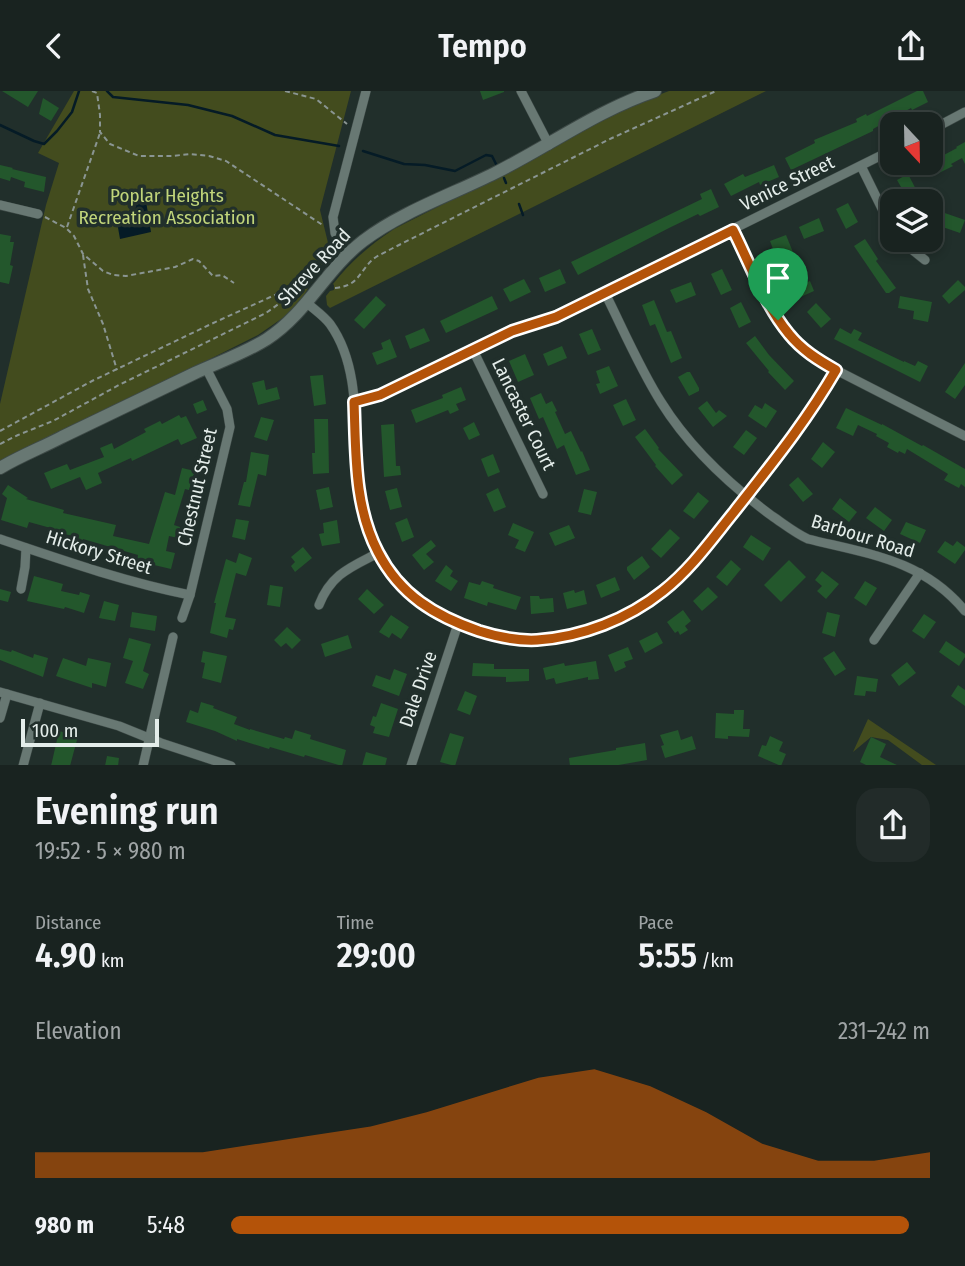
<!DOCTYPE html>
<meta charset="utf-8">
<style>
:root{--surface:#192320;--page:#222b29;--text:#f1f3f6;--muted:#9fa4a5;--line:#37403e;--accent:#b45309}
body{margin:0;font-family:"Fira Sans Condensed",sans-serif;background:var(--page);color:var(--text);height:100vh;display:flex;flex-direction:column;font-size:26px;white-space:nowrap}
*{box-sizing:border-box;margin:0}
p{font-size:23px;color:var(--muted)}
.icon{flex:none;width:38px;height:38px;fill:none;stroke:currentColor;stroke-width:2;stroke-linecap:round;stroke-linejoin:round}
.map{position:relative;height:674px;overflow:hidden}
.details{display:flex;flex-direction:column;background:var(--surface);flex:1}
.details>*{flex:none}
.needle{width:46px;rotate:158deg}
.fabs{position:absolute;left:880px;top:21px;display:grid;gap:14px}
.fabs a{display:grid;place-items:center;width:63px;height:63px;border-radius:14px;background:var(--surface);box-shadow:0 4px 10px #0003,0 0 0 2px var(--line);font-size:35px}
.scale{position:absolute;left:21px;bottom:18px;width:138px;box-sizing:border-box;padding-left:7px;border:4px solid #e4edea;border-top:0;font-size:19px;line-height:24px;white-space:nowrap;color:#e4edea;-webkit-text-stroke:5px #212f2b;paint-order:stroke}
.pin{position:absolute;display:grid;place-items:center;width:60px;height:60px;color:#fff;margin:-72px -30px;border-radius:50% 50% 50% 0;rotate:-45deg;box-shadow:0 0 7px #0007}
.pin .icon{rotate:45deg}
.round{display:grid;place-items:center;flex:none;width:74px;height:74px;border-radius:21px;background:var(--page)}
.headline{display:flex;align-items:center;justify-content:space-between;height:119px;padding:0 35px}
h1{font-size:38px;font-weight:600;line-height:52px}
.figures{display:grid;grid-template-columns:repeat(3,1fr);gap:10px;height:119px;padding:7px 35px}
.figures div{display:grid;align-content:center}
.figures b{font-size:35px;font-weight:600}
.figures small{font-size:19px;font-weight:400}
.figures p{font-size:19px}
.chart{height:196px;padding:14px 35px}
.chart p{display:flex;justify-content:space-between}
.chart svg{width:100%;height:126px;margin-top:7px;fill:var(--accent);opacity:.7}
ul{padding:0 35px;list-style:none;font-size:23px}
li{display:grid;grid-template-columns:112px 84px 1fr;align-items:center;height:52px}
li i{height:18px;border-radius:9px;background:var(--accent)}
header{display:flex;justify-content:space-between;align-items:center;height:91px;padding:0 35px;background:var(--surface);font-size:32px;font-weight:600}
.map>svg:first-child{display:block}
.green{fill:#434c1e}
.water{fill:#051b26}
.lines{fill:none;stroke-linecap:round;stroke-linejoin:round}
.stream{stroke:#051b26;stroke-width:2.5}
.building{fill:#23572c}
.minor-casing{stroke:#3e4a47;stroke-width:10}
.secondary-casing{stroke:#3e4a47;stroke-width:14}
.path{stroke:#8a9592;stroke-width:2;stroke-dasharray:5 3.5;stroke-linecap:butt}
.minor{stroke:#687873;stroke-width:9}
.secondary{stroke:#687873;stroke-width:12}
.route-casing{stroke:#fff;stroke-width:14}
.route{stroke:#b45309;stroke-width:9}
.labels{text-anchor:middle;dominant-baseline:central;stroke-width:7;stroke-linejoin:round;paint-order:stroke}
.street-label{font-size:19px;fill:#e4edea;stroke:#212f2b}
.park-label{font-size:19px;fill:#c1d57a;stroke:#212f2b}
</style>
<header><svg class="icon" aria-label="back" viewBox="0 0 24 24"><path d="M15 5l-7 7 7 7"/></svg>Tempo<svg class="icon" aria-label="share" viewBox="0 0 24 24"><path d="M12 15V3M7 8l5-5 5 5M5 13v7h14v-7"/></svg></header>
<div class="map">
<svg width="965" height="675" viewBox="0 0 965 675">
<rect width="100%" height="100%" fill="#212f2b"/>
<!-- green -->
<g class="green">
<polygon points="74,0 351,0 320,119 330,160 300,211 287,224 258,244 0,373 0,313 46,114 59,72 38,62"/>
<path d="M669 0H766L330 217 327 214 326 205 330 200 334 199V194L333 193C350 171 370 154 394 138L550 59 609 23Z"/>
<polygon points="868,628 936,674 922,674 888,649 871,646 853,661"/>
</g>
<!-- water -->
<polygon class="water" points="146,110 151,141 120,148 117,131 135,126 133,113"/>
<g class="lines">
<!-- stream -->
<g class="stream">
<polyline points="107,0 113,6 188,14 232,25 275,44 339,55"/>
<polyline points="0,34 34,50 44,53 57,40 72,21 79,0"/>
<polyline points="363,60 404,73 425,74 455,80 486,64 492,65 496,73"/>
<polyline points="504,87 506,92"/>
<polyline points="519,113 523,124"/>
</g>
</g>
<!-- building -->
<g class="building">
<polygon points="2,0 38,0 28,16"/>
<polygon points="480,0 504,0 504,1 483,9"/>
<polygon points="917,0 923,0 928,11 912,19 911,17 873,38 873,40 791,79 785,67 815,52 814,49 857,31 856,28 866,23 867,25"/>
<polygon points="43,7 59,17 51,30 39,23"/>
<polygon points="965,51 965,73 962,67 951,73 953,75 933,85 927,73 957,57 956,56"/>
<polygon points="0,74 13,77 12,78 46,86 44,101 24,96 25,91 11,86 10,90 0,87"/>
<polygon points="774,74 779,86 760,94 759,91 731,105 724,93 743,83 745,86"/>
<polygon points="908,83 921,108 916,110 909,110 897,89"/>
<polygon points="711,98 719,116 700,125 698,123 669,137 578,184 571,171 702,108 700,103"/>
<polygon points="848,112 858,131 846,138 836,118"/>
<polygon points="936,119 965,129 960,142 931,132"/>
<polygon points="819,127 824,140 804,148 799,136"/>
<polygon points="0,143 11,145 10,151 14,151 10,174 13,175 9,193 0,191"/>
<polygon points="786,144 797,171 793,172 803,193 810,190 814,200 796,208 786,186 791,184 784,168 778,171 770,150"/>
<polygon points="865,148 878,168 876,170 896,197 889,202 886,202 854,155"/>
<polygon points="560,178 566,192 545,201 539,187"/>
<polygon points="722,178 732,199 721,204 711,183"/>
<polygon points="524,188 531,201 510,211 503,198"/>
<polygon points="958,189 965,196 965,199 949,213 942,205"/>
<polygon points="691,191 696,204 676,212 670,199"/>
<polygon points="376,205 386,214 364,238 354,229"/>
<polygon points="492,205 498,218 446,242 440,230"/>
<polygon points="900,205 932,211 928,231 913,228 914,220 898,217"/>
<polygon points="654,209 667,241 671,240 682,267 671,272 655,233 650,235 642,214"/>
<polygon points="741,211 751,231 739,237 730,217"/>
<polygon points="816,212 831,228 821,237 807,221"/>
<polygon points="424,237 430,250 410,258 405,245"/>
<polygon points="840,237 851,243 854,238 862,242 858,249 904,271 904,270 915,275 918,270 928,275 920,291 834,248"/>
<polygon points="592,238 601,259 588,264 579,243"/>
<polygon points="755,245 769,264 794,290 785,299 768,281 769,280 746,252"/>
<polygon points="390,248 397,266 377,274 372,262 383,258 381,252"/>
<polygon points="562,255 567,267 548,275 543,263"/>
<polygon points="525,263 534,284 518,291 509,270"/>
<polygon points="965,272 965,294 955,308 945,301"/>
<polygon points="609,275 618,295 600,303 596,293 600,292 596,280"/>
<polygon points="687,281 690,281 699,297 699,300 689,305 678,286"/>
<polygon points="323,284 326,313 314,315 310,285"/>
<polygon points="264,289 266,299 277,296 280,308 258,314 252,292"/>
<polygon points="461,296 466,309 456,313 459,319 450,323 448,319 416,332 411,319 443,307 442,304"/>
<polygon points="541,302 546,313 552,310 557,320 555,321 565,343 571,340 581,361 582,360 590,379 576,384 564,354 557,358 543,326 539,328 530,307"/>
<polygon points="626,308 636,329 623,335 613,314"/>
<polygon points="203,309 207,319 197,323 193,313"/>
<polygon points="707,310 716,322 719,319 727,325 713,336 698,317"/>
<polygon points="765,312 777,320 766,337 748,325 755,314 762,318"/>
<polygon points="846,317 882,334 882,333 922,355 923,354 965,378 965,396 961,393 959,397 944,389 948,383 907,358 905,363 899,360 898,362 887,356 889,352 876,345 877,343 858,334 853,345 836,337"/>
<polygon points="179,324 181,327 186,325 197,347 181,354 178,348 132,370 131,367 98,382 102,392 86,399 80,386 51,398 44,382 67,373 70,379 104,366 100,357 112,352 114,358 146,341 144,338 160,330 162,333"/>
<polygon points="261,326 274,329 267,350 254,346"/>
<polygon points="314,328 328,328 329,382 313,383 312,362 315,362"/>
<polygon points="474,331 480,344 469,349 463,337"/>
<polygon points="394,333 396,375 400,375 401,384 384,386 381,334"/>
<polygon points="645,338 659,357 658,358 683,384 672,394 655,375 656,374 635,346"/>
<polygon points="746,339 757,347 744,364 733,356"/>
<polygon points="823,351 835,361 822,377 811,368"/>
<polygon points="251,361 269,364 266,385 258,383 250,416 238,414 244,391 246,391"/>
<polygon points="493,363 500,381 488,386 481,368"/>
<polygon points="182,377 195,380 189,399 185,398 174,434 180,436 178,447 169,445 166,460 175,462 171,478 137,470 138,464 83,448 82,450 72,447 72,445 65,443 65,441 29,431 27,437 1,429 7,407 2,403 8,394 28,407 26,408 64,419 63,422 116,434 113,445 149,453 165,401 175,404"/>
<polygon points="798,386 813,403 803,411 789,394"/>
<polygon points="329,396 333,416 320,419 316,399"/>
<polygon points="397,397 402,416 390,419 385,400"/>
<polygon points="498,397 506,416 494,421 486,403"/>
<polygon points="584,398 597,401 591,424 578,421"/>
<polygon points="698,401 709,410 694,428 683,420"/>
<polygon points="840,407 857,421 849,431 832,418"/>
<polygon points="875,416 892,429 884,440 866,427"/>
<polygon points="407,427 414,446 402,451 395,432"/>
<polygon points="236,428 249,430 245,449 232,446"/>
<polygon points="337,429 340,452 322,455 319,443 324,442 323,432"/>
<polygon points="906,431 926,439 920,452 900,443"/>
<polygon points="513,432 534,441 525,461 515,457 519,449 508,444"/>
<polygon points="569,434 575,447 555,455 549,442"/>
<polygon points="670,438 680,447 661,467 651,458"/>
<polygon points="751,444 771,457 763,470 743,456"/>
<polygon points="431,449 436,455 426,463 434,471 424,479 412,464"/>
<polygon points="945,450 953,455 957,450 965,456 965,459 955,473 937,461"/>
<polygon points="303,456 312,467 295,481 291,475 295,471 291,466"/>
<polygon points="239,462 252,467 246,485 236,482 225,526 236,528 233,539 229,538 227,547 210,542 216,512 214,512 226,468 236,472"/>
<polygon points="642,465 650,476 634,489 627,479 627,476"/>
<polygon points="731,469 741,478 727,495 716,486"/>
<polygon points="789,469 806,486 781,511 764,494"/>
<polygon points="446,474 453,480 450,485 458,490 451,500 435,490"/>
<polygon points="822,480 839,493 826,508 817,500 822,495 815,489"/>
<polygon points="34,485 63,493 61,500 79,504 80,501 90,504 84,522 65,516 64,518 27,510"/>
<polygon points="615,486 620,499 601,507 596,494"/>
<polygon points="482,490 494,494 493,497 521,506 516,519 488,511 487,515 464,507 469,491 480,494"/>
<polygon points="865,490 877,497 866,515 854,507"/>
<polygon points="270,494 283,496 280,516 267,514"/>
<polygon points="708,496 718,506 702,520 693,510"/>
<polygon points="0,498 11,501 8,511 0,509"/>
<polygon points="367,498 384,514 374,523 358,508"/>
<polygon points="574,499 575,502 584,499 587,513 567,518 563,502"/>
<polygon points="530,505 539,505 540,508 553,507 554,521 531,523"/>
<polygon points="104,510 119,514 115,530 99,527"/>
<polygon points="683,519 691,530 685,535 688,539 680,544 678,540 675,542 667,531"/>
<polygon points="132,521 157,525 155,540 130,536"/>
<polygon points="827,521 840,524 835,546 822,542"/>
<polygon points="924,523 936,531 924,548 912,540"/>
<polygon points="391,524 409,536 401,548 392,542 389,547 379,541"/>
<polygon points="287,536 301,549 292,558 286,552 281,556 274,549"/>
<polygon points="657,541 663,552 645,562 639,550"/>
<polygon points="348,544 352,557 325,566 321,553"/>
<polygon points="129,547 151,553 143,580 149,583 143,598 125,592 133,570 123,567"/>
<polygon points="946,550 965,563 965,566 959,575 939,561"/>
<polygon points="628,556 633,568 624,571 626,576 615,581 608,564"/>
<polygon points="0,558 11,561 12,559 33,567 34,563 48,567 43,586 0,569"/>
<polygon points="203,560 227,565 221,592 202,587 205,572 201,571"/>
<polygon points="834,560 846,578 835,585 823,567"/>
<polygon points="63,567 86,575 88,567 111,572 106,596 92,592 92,597 56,585"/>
<polygon points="596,570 599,588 588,589 588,586 556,593 554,587 546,589 543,577 564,572 565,575"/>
<polygon points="907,571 916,582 899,595 891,584"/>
<polygon points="473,572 494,573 494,578 529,578 529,590 506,591 506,586 472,585"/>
<polygon points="394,578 407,583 399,605 372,595 376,584 390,589"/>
<polygon points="857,585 878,588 876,601 866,600 865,605 854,604"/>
<polygon points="958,594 965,599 965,615 951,605"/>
<polygon points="465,600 477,605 470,624 457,619"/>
<polygon points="201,611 214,615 213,617 237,626 234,633 250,639 250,638 284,648 285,646 292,648 295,639 311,644 310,648 346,659 342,675 305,664 304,666 270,656 269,658 237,648 237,650 215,640 186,631 190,619 198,622"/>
<polygon points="381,612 398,618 389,646 373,642 375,636 370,634 373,625 376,626"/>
<polygon points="734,619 744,619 743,638 750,638 749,646 728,645 728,648 715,647 716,622 734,623"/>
<polygon points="678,639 681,649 692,645 696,658 665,667 661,655 664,654 660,644"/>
<polygon points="59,640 78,645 70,675 51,675"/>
<polygon points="450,642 464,646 455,675 440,671"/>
<polygon points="770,645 783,651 779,660 786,663 781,675 758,665 762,654 766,655"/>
<polygon points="871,646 886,653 880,666 899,675 868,675 860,671"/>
<polygon points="645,652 647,669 613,675 570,675 569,667 616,659 616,657"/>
<polygon points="366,661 387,667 385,675 362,675"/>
<polygon points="107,665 119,667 118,675 105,675"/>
</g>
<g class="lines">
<defs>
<g id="minor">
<polyline points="521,0 549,54"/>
<polyline points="931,39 965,21"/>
<polyline points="861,75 892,138"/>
<polyline points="0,114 38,123"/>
<path d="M732 139C752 178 770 229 804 259 814 267 824 273 836 279L965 345"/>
<polyline points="900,149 925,169"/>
<polyline points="347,164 335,142 333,126 366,0"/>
<path d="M605 202C623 238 639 276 661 311 689 356 730 394 772 425 784 433 795 442 808 448 869 463 923 469 965 520"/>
<path d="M307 212C315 219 324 225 330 233 363 279 353 345 358 398 360 415 365 433 372 449 390 493 426 522 471 537 484 541 498 546 512 548 569 556 639 524 680 486 704 463 723 434 744 408 777 366 809 326 836 279"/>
<polyline points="473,259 543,403"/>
<polyline points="354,311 380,304 512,240 556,226 892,59"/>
<path d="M0 448C62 469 125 491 190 504"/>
<polyline points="21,498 25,476 26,457"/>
<path d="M319 514C331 483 351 476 378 462"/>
<polyline points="182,527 190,504 230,336 227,318 206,277"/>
<polyline points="874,549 920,482"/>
<polyline points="0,601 119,635 161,652 231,675"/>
<polyline points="0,627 7,603"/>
<polyline points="23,675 40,612"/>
<polyline points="143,675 173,546"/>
<polyline points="411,675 458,533"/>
</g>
<path id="secondary" d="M0 377C20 365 41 357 62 346 106 325 151 303 195 282 219 271 245 262 267 248 307 222 326 178 363 150 401 121 453 103 495 82 549 55 598 19 655 0"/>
</defs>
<!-- minor casing -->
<use href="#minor" class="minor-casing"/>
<!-- secondary casing -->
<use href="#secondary" class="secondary-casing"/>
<!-- path -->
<g class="path">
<polyline points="92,0 97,2 100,24 100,41 110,53 139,65 172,65 190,63 209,65 226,70 324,135"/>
<polyline points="285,0 316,8 347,33"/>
<polyline points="45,126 66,137 74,145 83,163 103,180 113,184 126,185 175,176 193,168 199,170 213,185 222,184 234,192"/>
<polyline points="67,136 100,42"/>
<polyline points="83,164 88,198 103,233 117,279"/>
<path d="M335 197C358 195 358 183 372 169 378 164 386 161 393 157L612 47 716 0"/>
<polyline points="0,340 92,290 209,234 277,203 305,194"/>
<polyline points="0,353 18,344 53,330 119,294 266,222 287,207 292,199"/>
</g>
<!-- minor -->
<use href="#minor" class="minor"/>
<!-- secondary -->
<use href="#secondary" class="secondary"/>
</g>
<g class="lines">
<defs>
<path id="route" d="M733 139C749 171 766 216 789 243 802 259 818 269 836 279 806 331 770 375 734 421 712 448 691 478 663 500 628 528 582 546 537 549 517 550 498 546 479 540 435 525 400 504 378 461 354 415 356 362 354 311L380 304 512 240 556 226Z"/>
</defs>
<!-- route casing -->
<use href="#route" class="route-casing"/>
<!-- route -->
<use href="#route" class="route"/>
</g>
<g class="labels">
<!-- street labels -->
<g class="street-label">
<text transform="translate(787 92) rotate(-26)">Venice Street</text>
<text transform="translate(314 176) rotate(-47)">Shreve Road</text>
<text transform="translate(524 323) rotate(64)">Lancaster Court</text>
<text transform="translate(197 396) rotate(-77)">Chestnut Street</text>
<text transform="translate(863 445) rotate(17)">Barbour Road</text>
<text transform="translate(99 461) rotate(17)">Hickory Street</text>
<text transform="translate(418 598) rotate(-71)">Dale Drive</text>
</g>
<!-- park labels -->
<g class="park-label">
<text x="167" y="104">Poplar Heights<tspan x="167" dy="22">Recreation Association</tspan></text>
</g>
</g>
</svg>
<div class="fabs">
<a><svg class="needle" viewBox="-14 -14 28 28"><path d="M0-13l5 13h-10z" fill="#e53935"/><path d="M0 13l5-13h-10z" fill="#9fa4a5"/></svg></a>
<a><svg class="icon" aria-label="layers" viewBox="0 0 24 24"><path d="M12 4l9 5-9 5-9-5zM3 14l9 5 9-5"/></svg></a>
</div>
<div class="scale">100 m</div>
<div class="pin" style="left:778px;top:229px;background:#1e9e55"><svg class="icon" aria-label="arrive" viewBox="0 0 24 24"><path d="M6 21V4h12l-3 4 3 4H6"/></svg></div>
</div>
<section class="details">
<div class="headline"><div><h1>Evening run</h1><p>19:52 · 5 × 980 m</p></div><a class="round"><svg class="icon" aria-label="share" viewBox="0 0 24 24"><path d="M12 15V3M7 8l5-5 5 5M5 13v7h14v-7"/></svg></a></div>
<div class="figures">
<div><p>Distance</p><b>4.90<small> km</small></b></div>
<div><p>Time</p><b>29:00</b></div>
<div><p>Pace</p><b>5:55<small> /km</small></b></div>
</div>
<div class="chart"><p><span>Elevation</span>231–242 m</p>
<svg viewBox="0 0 160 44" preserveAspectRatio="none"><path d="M0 44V35L10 35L20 35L30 35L40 32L50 29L60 26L70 21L80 15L90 9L100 6L110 12L120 21L130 32L140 38L150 38L160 35V44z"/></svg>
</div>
<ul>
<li><b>980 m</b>5:48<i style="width:97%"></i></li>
</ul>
</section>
